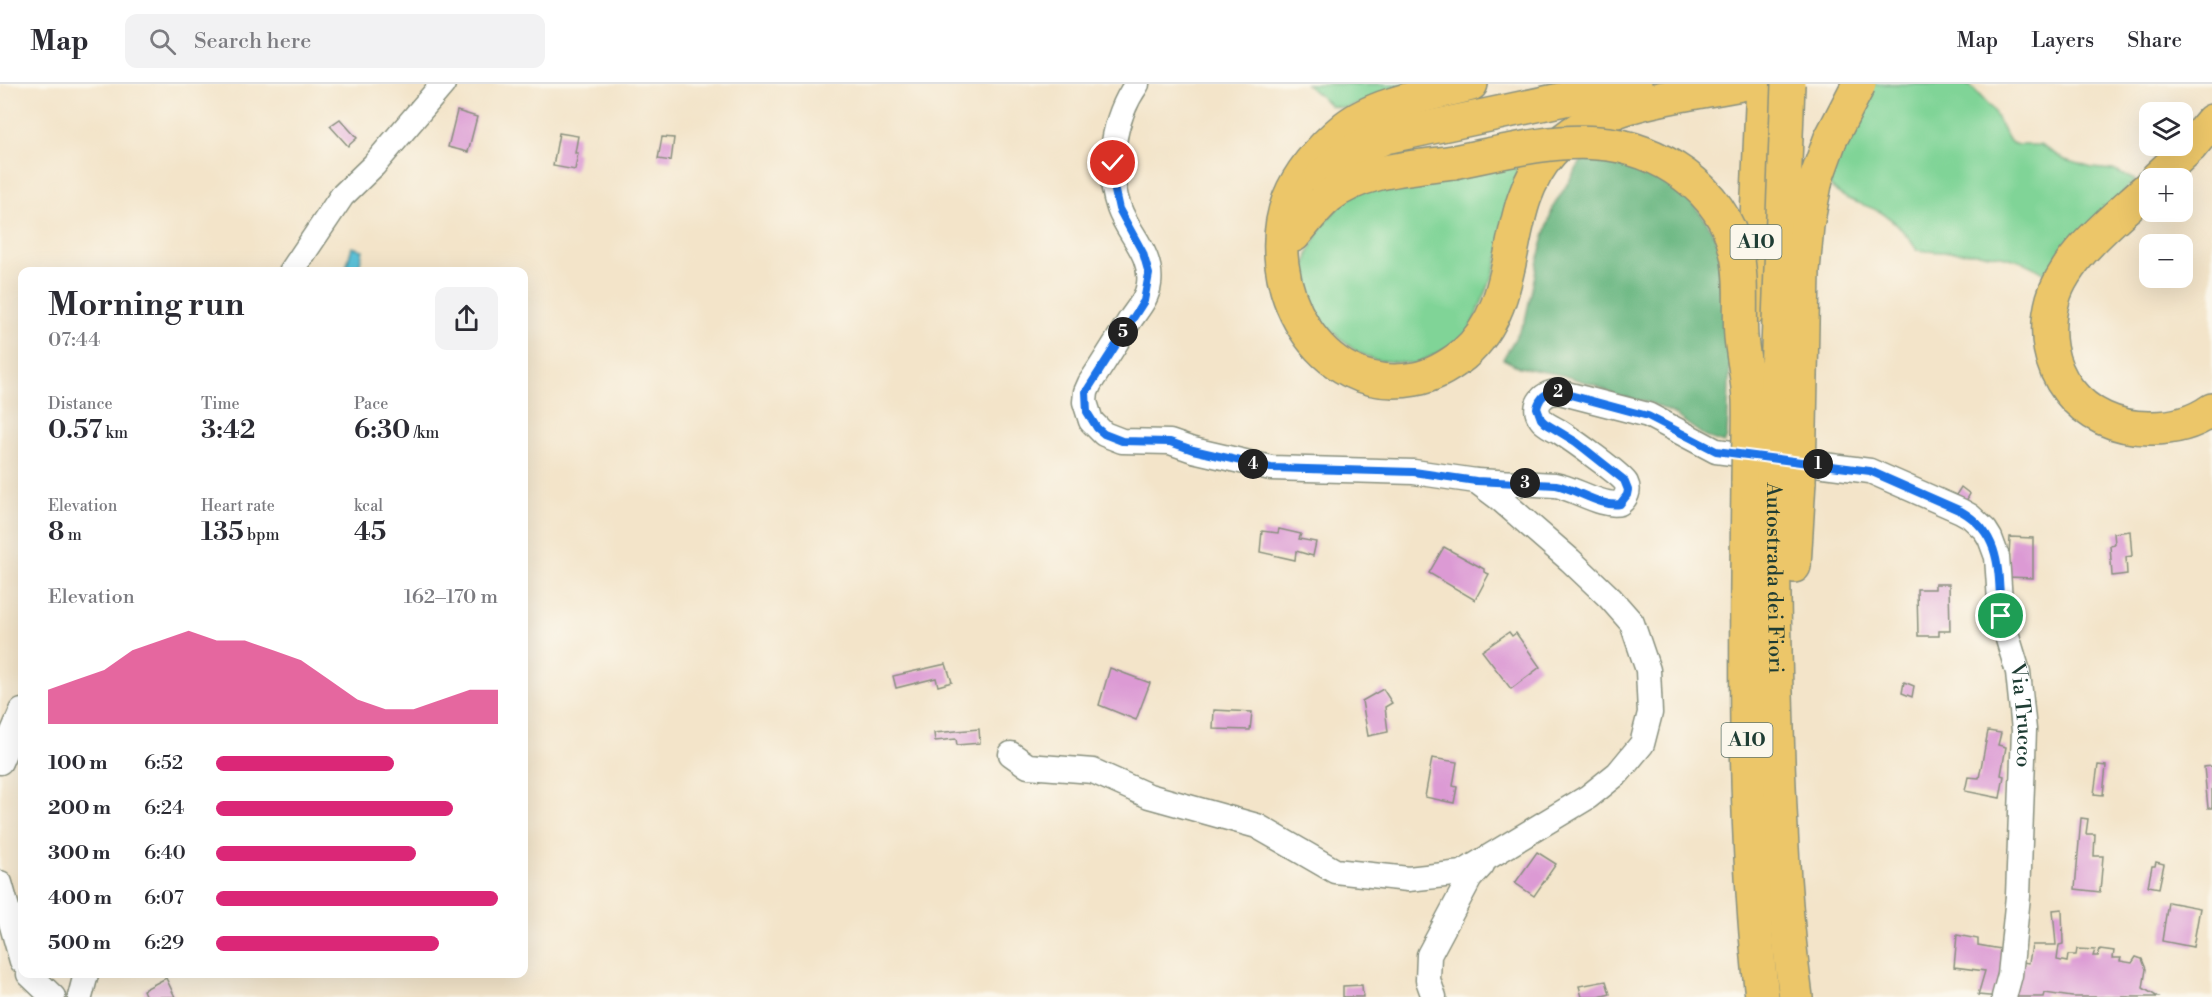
<!DOCTYPE html>
<meta charset="utf-8">
<style>
:root{--surface:#fff;--page:#f2f2f3;--text:#2b2b33;--muted:#7c7c81;--line:#e1e1e2;--accent:#db2777}
body{margin:0;font-family:"Libre Bodoni",serif;background:var(--page);color:var(--text);height:100vh;display:flex;flex-direction:column;font-size:22px;white-space:nowrap}
*{box-sizing:border-box;margin:0}
p{font-size:20px;color:var(--muted)}
.icon{flex:none;width:33px;height:33px;fill:none;stroke:currentColor;stroke-width:2;stroke-linecap:round;stroke-linejoin:round}
.map{position:relative;flex:1;overflow:hidden}
.details{position:absolute;left:18px;top:183px;width:510px;height:711px;display:flex;flex-direction:column;background:var(--surface);border-radius:12px;box-shadow:0 6px 24px #0002}
.details>*{flex:none}
.tools{position:absolute;left:2139px;top:18px;display:grid;gap:12px}
.tools a{display:grid;place-items:center;width:54px;height:54px;border-radius:12px;background:var(--surface);box-shadow:0 6px 24px #0002;font-size:30px}
.pin{position:absolute;display:grid;place-items:center;width:51px;height:51px;color:#fff;margin:-26px;border:3px solid #fff;border-radius:50%;box-shadow:0 2px 6px #0007}
.km{position:absolute;width:30px;height:30px;margin:-15px;border-radius:50%;background:#222;color:#fff;font-size:16px;line-height:30px;text-align:center}
.round{display:grid;place-items:center;flex:none;width:63px;height:63px;border-radius:12px;background:var(--page)}
.summary{display:flex;align-items:center;justify-content:space-between;height:102px;padding:0 30px}
h1{font-size:33px;font-weight:600;line-height:45px}
.figures{display:grid;grid-template-columns:repeat(3,1fr);gap:9px;height:102px;padding:6px 30px}
.figures div{display:grid;align-content:center}
.figures b{font-size:26px;font-weight:600}
.figures small{font-size:16px;font-weight:400}
.figures p{font-size:16px}
.chart{height:168px;padding:12px 30px}
.chart p{display:flex;justify-content:space-between}
.chart svg{width:100%;height:108px;margin-top:6px;fill:var(--accent);opacity:.7}
ul{padding:0 30px;list-style:none;font-size:20px}
li{display:grid;grid-template-columns:96px 72px 1fr;align-items:center;height:45px}
li i{height:15px;border-radius:8px;background:var(--accent)}
header{display:flex;align-items:center;gap:36px;box-sizing:border-box;height:84px;padding:0 30px;background:var(--surface);border-bottom:2px solid var(--line)}
header strong{font-size:28px}
nav{display:flex;gap:33px;margin-inline-start:auto;font-size:21px}
.search{width:420px;height:54px;background:var(--page);display:flex;align-items:center;gap:15px;box-sizing:border-box;padding:0 21px;border-radius:12px;color:var(--muted);font-size:22px}
.map>svg:first-child{display:block}
.green{fill:#80d497;stroke:#508866;stroke-width:1.5}
.forest{fill:#68b680;stroke:#447a5a;stroke-width:1.5}
.water{fill:#5cc2d9;stroke:#3e8086;stroke-width:1.5}
.building{fill:#dc9ad4}
.lines{fill:none;stroke-linecap:round;stroke-linejoin:round}
.minor-casing{stroke:#89907e;stroke-width:27}
.highway-casing{stroke:#89907e;stroke-width:36}
.minor{stroke:#fff;stroke-width:24}
.highway{stroke:#ecc669;stroke-width:33}
.highway-bridge-casing{stroke:#89907e;stroke-width:36;stroke-linecap:butt}
.highway-bridge{stroke:#ecc669;stroke-width:33}
.route-casing{stroke:#fff;stroke-width:12}
.route{stroke:#1a73e8;stroke-width:8}
.labels{text-anchor:middle;dominant-baseline:central;stroke-width:6;stroke-linejoin:round;paint-order:stroke}
.shield{fill:#fbf7ec;stroke:#61756b;stroke-width:1.5}
.shield-label{font-size:20px;font-weight:bold;fill:#1f3d34}
.street-label{font-size:21px;fill:#1f3d34;stroke:#fbf7ec}
</style>
<header>
<strong>Map</strong>
<div class="search"><svg class="icon" aria-label="search" viewBox="0 0 24 24"><circle cx="10" cy="10" r="6"/><path d="M15 15l6 6"/></svg>Search here</div>
<nav><a>Map</a><a>Layers</a><a>Share</a></nav>
</header>
<div class="map">
<svg width="2212" height="913" viewBox="0 0 2212 913">
<rect width="100%" height="100%" fill="#fbf7ec"/>
<filter id="ink" filterUnits="userSpaceOnUse"><feTurbulence type="fractalNoise" baseFrequency=".0167" numOctaves="2"/><feDisplacementMap in="SourceGraphic" scale="12" xChannelSelector="R" yChannelSelector="G"/><feConvolveMatrix kernelMatrix="1 2 1 2 8 2 1 2 1" color-interpolation-filters="sRGB"/></filter>
<filter id="wash" filterUnits="userSpaceOnUse"><feTurbulence type="fractalNoise" baseFrequency=".008" numOctaves="4" result="noise"/><feDisplacementMap in="SourceGraphic" scale="24" xChannelSelector="R" yChannelSelector="G"/><feGaussianBlur stdDeviation="1.35" result="paint"/><feColorMatrix in="noise" values="0 0 0 0 0 0 0 0 0 0 0 0 0 0 0 0 0 1.4 0 .05"/><feComposite in="paint" operator="in"/></filter>
<g filter="url(#wash)">
<rect width="100%" height="100%" fill="#f3e4c9"/>
<!-- green -->
<g class="green">
<polygon points="1306,0 1425,0 1345,24 1331,22"/>
<path d="M1873 0H1969L1993 26 2007 54 2012 59 2019 61H2040L2065 76 2092 84 2113 86 2135 96 2047 191C2002 161 1966 172 1917 166 1907 151 1898 139 1882 129 1865 119 1841 117 1829 100L1834 70Z"/>
<polygon points="1525,83 1493,192 1466,255 1416,280 1374,276 1356,267 1340,255 1312,226 1305,207 1304,187 1309,167 1324,139 1343,118 1362,106 1462,87"/>
</g>
<!-- forest -->
<polygon class="forest" points="1582,76 1624,77 1680,104 1706,136 1726,173 1730,277 1727,353 1724,359 1706,353 1672,329 1653,320 1613,310 1595,301 1562,291 1519,283 1503,275 1525,237 1540,167 1553,123"/>
<!-- water -->
<polygon class="water" points="352,163 363,166 358,187 346,184"/>
<g id="blocks">
<!-- building -->
<g class="building">
<polygon points="457,27 477,33 468,68 448,63"/>
<polygon points="340,35 357,54 348,62 330,42"/>
<polygon points="559,49 578,52 575,69 578,69 575,86 553,82"/>
<polygon points="662,53 674,54 671,77 658,75"/>
<polygon points="1961,403 1970,410 1966,417 1956,411"/>
<polygon points="1279,445 1301,450 1299,455 1316,458 1313,472 1296,467 1295,476 1260,468 1262,447 1278,449"/>
<polygon points="2130,447 2132,472 2126,473 2127,490 2112,492 2110,461 2115,460 2114,449"/>
<polygon points="2010,453 2033,454 2033,494 2008,493"/>
<polygon points="1444,463 1484,485 1484,488 1489,490 1475,516 1429,489"/>
<polygon points="1935,500 1949,500 1950,547 1939,547 1939,552 1918,552 1917,505 1935,505"/>
<polygon points="1509,548 1512,552 1516,549 1540,583 1511,605 1482,567"/>
<polygon points="946,580 952,598 938,602 936,594 896,604 893,592"/>
<polygon points="1110,584 1150,599 1136,636 1099,621"/>
<polygon points="1904,598 1914,602 1912,613 1902,609"/>
<polygon points="1383,605 1392,619 1385,623 1388,648 1368,652 1362,617"/>
<polygon points="1214,626 1252,628 1250,646 1213,645"/>
<polygon points="979,645 980,659 957,661 956,655 935,657 934,649"/>
<polygon points="1988,647 2001,649 1998,661 2006,663 2001,691 2004,692 2000,714 1965,707 1968,693 1979,694"/>
<polygon points="1432,674 1457,678 1453,702 1457,703 1454,719 1425,713"/>
<polygon points="2098,681 2106,682 2103,711 2094,710"/>
<polygon points="2212,682 2212,724 2208,724 2204,683"/>
<polygon points="2081,734 2088,735 2086,750 2095,750 2094,772 2103,772 2100,808 2075,805"/>
<polygon points="1537,768 1556,780 1534,812 1515,799"/>
<polygon points="2156,778 2164,780 2159,804 2148,802 2152,782 2155,782"/>
<polygon points="2168,818 2200,824 2193,863 2162,857"/>
<polygon points="2062,825 2063,860 2059,861 2057,876 2067,878 2068,871 2076,871 2077,865 2095,866 2093,872 2098,872 2100,865 2114,867 2113,874 2121,874 2120,877 2132,879 2136,873 2142,875 2146,885 2143,904 2158,913 2072,913 2045,909 2044,913 2007,913 2022,878 2029,879 2032,861 2056,861 2053,826"/>
<polygon points="1957,851 1978,855 1978,861 2007,866 2001,913 1978,911 1985,887 1954,883"/>
<polygon points="166,894 175,913 146,913 143,906"/>
<polygon points="1606,897 1610,910 1599,913 1582,913 1579,902"/>
<polygon points="1362,901 1363,913 1343,913 1343,902"/>
</g>
</g>
</g>
<g filter="url(#ink)">
<use href="#blocks" fill-opacity="0" stroke="#89907e" stroke-width="1.5"/>
<g class="lines">
<defs>
<g id="minor">
<path id="s1" d="M1137 0C1113 34 1105 84 1119 124 1128 150 1153 170 1149 200 1147 215 1138 224 1130 236 1117 257 1104 278 1090 299L1086 308 1085 318 1091 337 1104 350 1122 357 1170 358 1193 366 1271 384 1414 388 1476 397 1555 401C1574 404 1604 424 1620 419 1626 414 1630 407 1626 399 1622 391 1571 355 1560 348 1554 344 1545 341 1541 335 1530 321 1545 307 1559 308L1648 331 1716 367 1870 387 1961 427 1970 432 1985 446 1990 454 1997 473 2001 532 2018 588 2024 646 2018 812 2010 891 2004 913"/>
<polyline points="291,188 342,112 374,81 443,0"/>
<polyline points="1011,670 1028,682 1093,687 1149,712 1257,742 1335,787 1408,795 1462,789 1588,713 1618,689 1642,660 1650,629 1648,586 1632,539 1610,514 1570,476 1500,415 1476,397"/>
<polyline points="0,678 22,627"/>
<polyline points="0,799 22,877"/>
<polyline points="29,890 53,913"/>
<polyline points="80,913 86,890"/>
<polyline points="1434,913 1428,896 1429,871 1470,794 1482,781"/>
</g>
<g id="highway">
<path d="M1471 0C1434 10 1376 19 1346 43 1323 62 1300 87 1289 115 1258 198 1318 314 1415 295 1433 292 1449 282 1463 271 1527 216 1497 127 1551 68 1598 17 1677 13 1741 0"/>
<polyline points="1322,92 1348,69 1385,53 1635,0"/>
<polyline points="2157,94 2190,63 2212,37"/>
<path d="M2150 102C2118 132 2065 172 2053 215 2034 284 2080 346 2152 344 2174 344 2194 339 2212 326"/>
<path d="M1294 151C1305 138 1315 124 1328 113 1362 85 1413 84 1454 78"/>
<polyline points="1753,223 1763,0"/>
<path id="s2" d="M1773 396C1773 490 1775 583 1778 677 1781 756 1785 835 1796 913"/>
<path d="M1748 398C1746 570 1743 742 1762 913"/>
<polyline points="1794,482 1799,397"/>
</g>
</defs>
<!-- minor casing -->
<use href="#minor" class="minor-casing"/>
<!-- highway casing -->
<use href="#highway" class="highway-casing"/>
<!-- minor -->
<use href="#minor" class="minor"/>
<!-- highway -->
<use href="#highway" class="highway"/>
<defs>
<g id="highway-bridge">
<path d="M1454 78C1500 69 1550 55 1598 59 1659 63 1722 105 1736 167 1743 194 1739 225 1741 253 1743 274 1748 295 1749 316 1750 343 1748 371 1748 398"/>
<polyline points="1773,396 1788,0"/>
<polyline points="1799,397 1803,187 1807,141 1816,95 1830,56 1859,0"/>
</g>
</defs>
<!-- highway-bridge casing -->
<use href="#highway-bridge" class="highway-bridge-casing"/>
<!-- highway-bridge -->
<use href="#highway-bridge" class="highway-bridge"/>
</g>
</g>
<g class="lines" filter="url(#ink)">
<defs>
<path id="route" d="M1113 79V98L1119 125 1143 169 1149 190 1144 217 1086 308 1087 328 1097 344 1104 350 1122 357 1170 358 1193 366 1271 384 1414 388 1476 397 1556 401C1574 404 1603 424 1620 420L1627 411 1628 406 1624 396 1576 358 1545 339 1541 335 1537 324C1540 312 1547 307 1559 308L1648 332 1716 367 1870 387 1961 427C2003 451 1998 490 2001 532"/>
</defs>
<!-- route casing -->
<use href="#route" class="route-casing"/>
<!-- route -->
<use href="#route" class="route"/>
</g>
<g class="labels">
<!-- shield labels -->
<g class="shield">
<rect x="1730.5" y="141" width="51" height="34" rx="4.5"/>
<rect x="1721.5" y="639" width="51" height="34" rx="4.5"/>
</g>
<g class="shield-label">
<text x="1756" y="158">A10</text>
<text x="1747" y="656">A10</text>
</g>
<!-- street labels -->
<g class="street-label">
<text stroke="none"><textPath href="#s2" startOffset="98">Autostrada dei Fiori</textPath></text>
<text stroke="none"><textPath href="#s1" startOffset="1728">Via Trucco</textPath></text>
</g>
</g>
</svg>
<div class="tools">
<a><svg class="icon" aria-label="layers" viewBox="0 0 24 24"><path d="M12 4l9 5-9 5-9-5zM3 14l9 5 9-5"/></svg></a>
<a>+</a>
<a>−</a>
</div>
<div class="pin" style="left:2001px;top:532px;background:#1e9e55"><svg class="icon" aria-label="arrive" viewBox="0 0 24 24"><path d="M6 21V4h12l-3 4 3 4H6"/></svg></div>
<div class="pin" style="left:1113px;top:79px;background:#d93025"><svg class="icon" aria-label="check" viewBox="0 0 24 24"><path d="M5 12l5 5 9-10"/></svg></div>
<b class="km" style="left:1818px;top:380px">1</b>
<b class="km" style="left:1558px;top:308px">2</b>
<b class="km" style="left:1525px;top:399px">3</b>
<b class="km" style="left:1253px;top:380px">4</b>
<b class="km" style="left:1123px;top:248px">5</b>
<section class="details">
<div class="summary"><div><h1>Morning run</h1><p>07:44</p></div><a class="round"><svg class="icon" aria-label="share" viewBox="0 0 24 24"><path d="M12 15V3M7 8l5-5 5 5M5 13v7h14v-7"/></svg></a></div>
<div class="figures">
<div><p>Distance</p><b>0.57<small> km</small></b></div>
<div><p>Time</p><b>3:42</b></div>
<div><p>Pace</p><b>6:30<small> /km</small></b></div>
</div>
<div class="figures">
<div><p>Elevation</p><b>8<small> m</small></b></div>
<div><p>Heart rate</p><b>135<small> bpm</small></b></div>
<div><p>kcal</p><b>45</b></div>
</div>
<div class="chart"><p><span>Elevation</span>162–170 m</p>
<svg viewBox="0 0 160 44" preserveAspectRatio="none"><path d="M0 44V30L10 26L20 22L30 14L40 10L50 6L60 10L70 10L80 14L90 18L100 26L110 34L120 38L130 38L140 34L150 30L160 30V44z"/></svg>
</div>
<ul>
<li><b>100 m</b>6:52<i style="width:63%"></i></li>
<li><b>200 m</b>6:24<i style="width:84%"></i></li>
<li><b>300 m</b>6:40<i style="width:71%"></i></li>
<li><b>400 m</b>6:07<i style="width:100%"></i></li>
<li><b>500 m</b>6:29<i style="width:79%"></i></li>
</ul>
</section>
</div>
